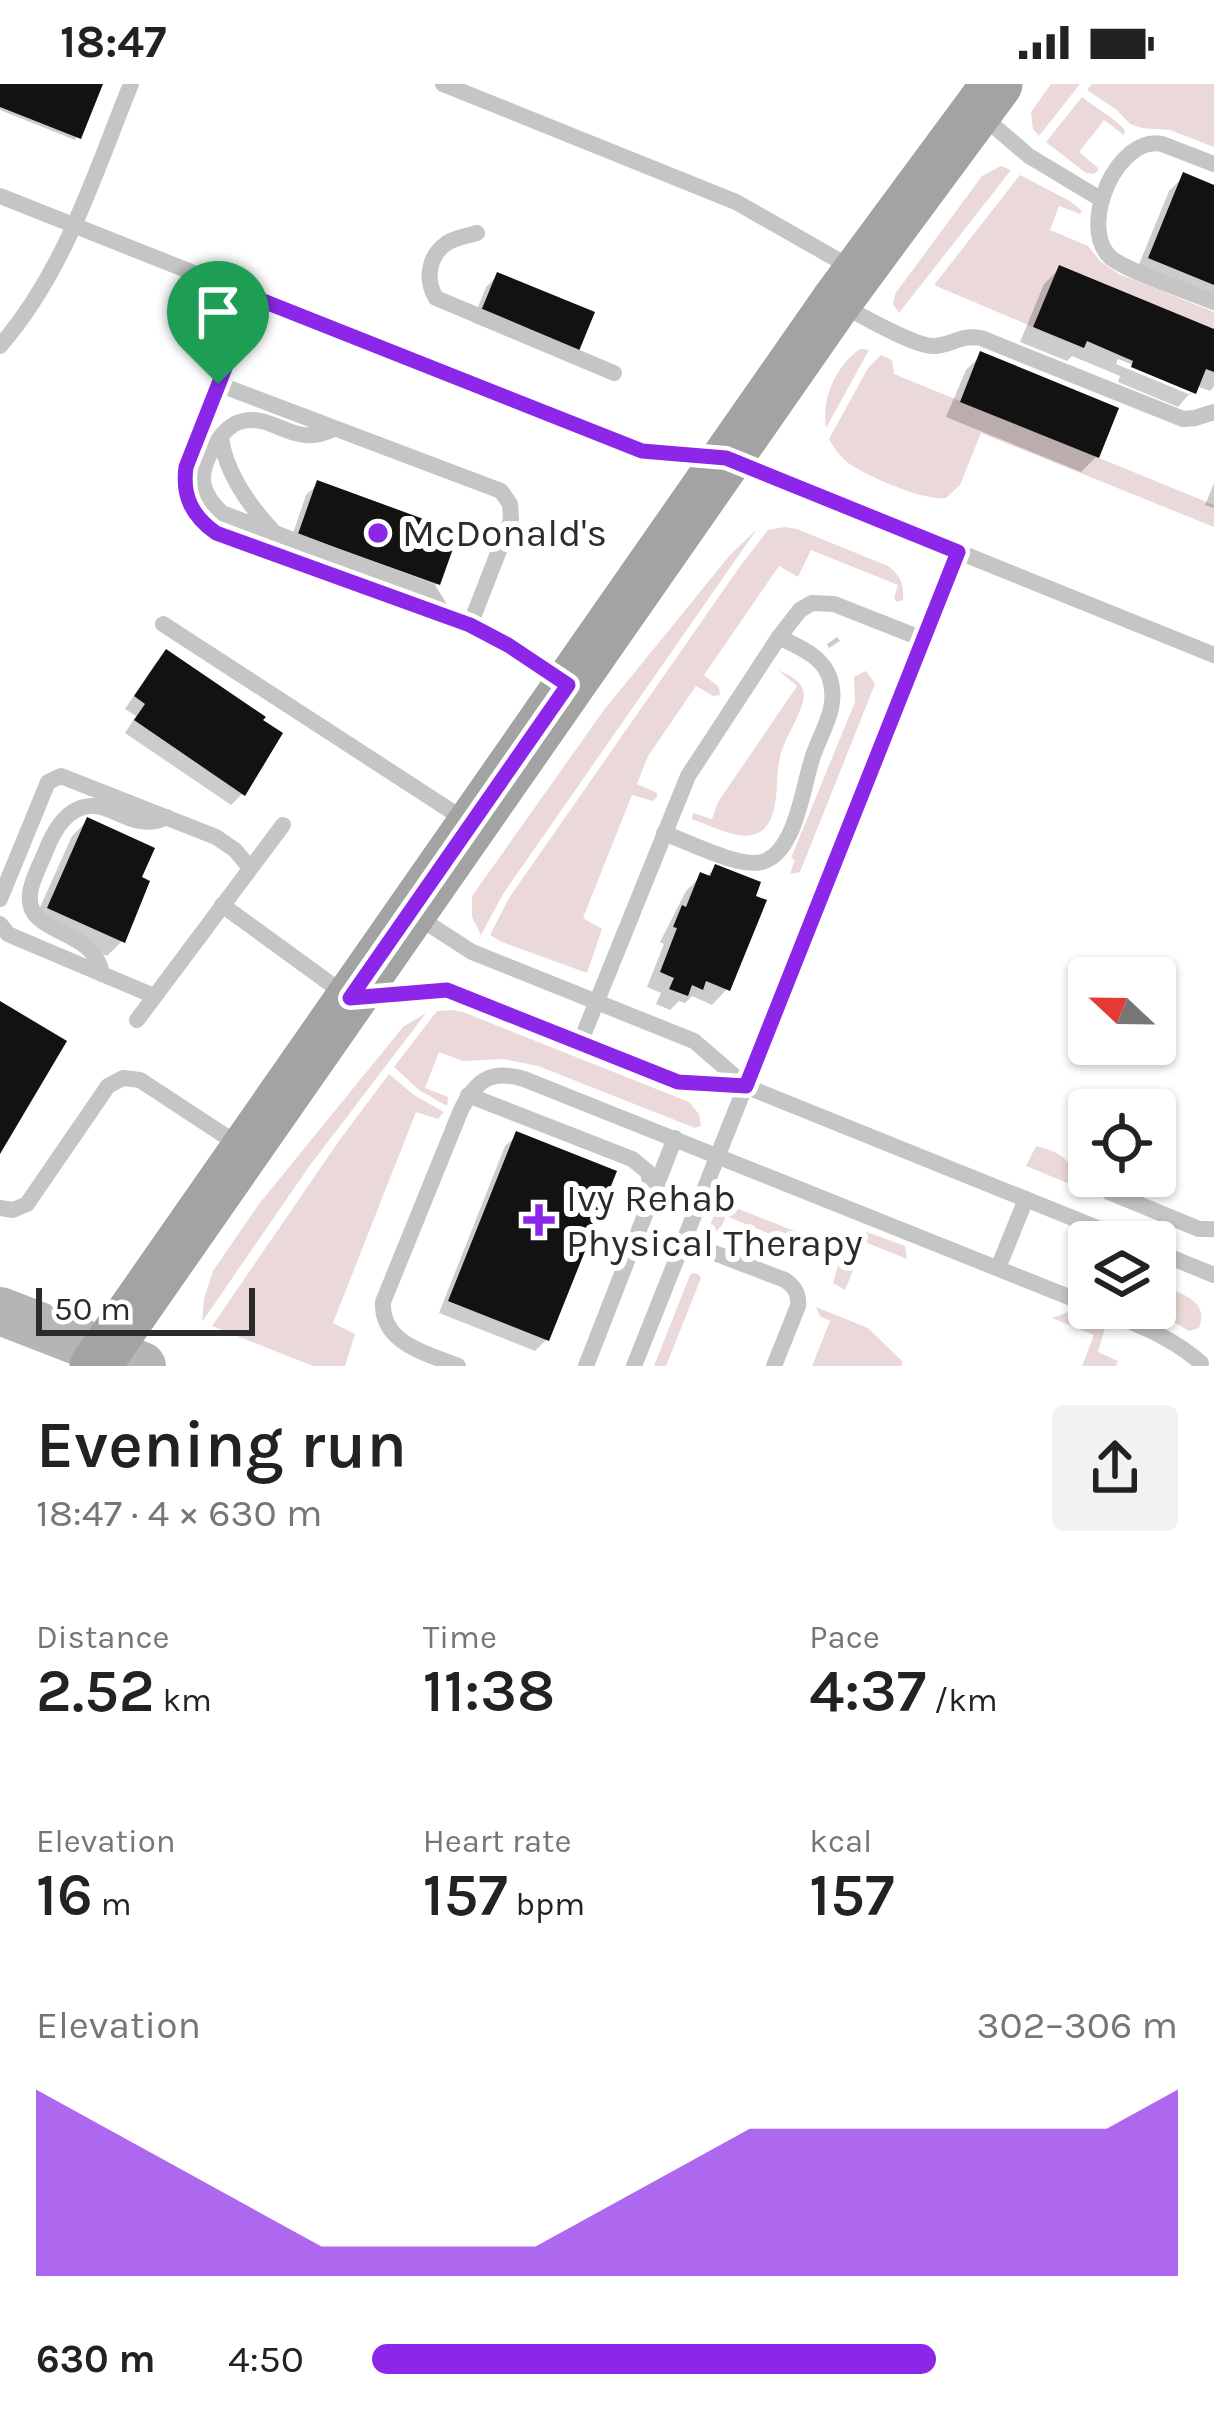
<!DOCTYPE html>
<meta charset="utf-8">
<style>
:root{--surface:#fff;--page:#f2f2f2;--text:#222;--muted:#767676;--accent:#8c27e9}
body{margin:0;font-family:Karla,sans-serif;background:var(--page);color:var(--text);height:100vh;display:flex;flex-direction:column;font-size:45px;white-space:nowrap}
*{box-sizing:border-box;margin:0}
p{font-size:39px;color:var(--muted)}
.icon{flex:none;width:66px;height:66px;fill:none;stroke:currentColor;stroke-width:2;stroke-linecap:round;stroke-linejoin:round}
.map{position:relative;height:1282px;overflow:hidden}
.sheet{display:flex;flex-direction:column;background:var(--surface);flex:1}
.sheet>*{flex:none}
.needle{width:78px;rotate:292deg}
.fabs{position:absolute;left:1068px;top:873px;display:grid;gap:24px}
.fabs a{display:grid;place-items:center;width:108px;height:108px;border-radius:12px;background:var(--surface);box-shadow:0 3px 9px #0004;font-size:60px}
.scale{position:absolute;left:36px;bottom:30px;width:219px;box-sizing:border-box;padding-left:12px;border:6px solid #2b2b2b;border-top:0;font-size:33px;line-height:42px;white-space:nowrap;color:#2b2b2b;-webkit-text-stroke:9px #fff;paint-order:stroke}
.pin{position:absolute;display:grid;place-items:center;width:102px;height:102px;color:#fff;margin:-123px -51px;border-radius:50% 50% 50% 0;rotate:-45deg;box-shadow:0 0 12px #0007}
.pin .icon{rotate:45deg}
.round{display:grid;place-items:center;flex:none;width:126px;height:126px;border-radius:12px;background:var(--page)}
.overview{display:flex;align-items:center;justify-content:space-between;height:204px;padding:0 36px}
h1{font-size:66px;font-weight:600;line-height:90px}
.metrics{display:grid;grid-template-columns:repeat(3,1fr);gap:18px;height:204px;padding:12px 36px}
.metrics div{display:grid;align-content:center}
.metrics b{font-size:60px;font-weight:600}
.metrics small{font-size:33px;font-weight:400}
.metrics p{font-size:33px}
.chart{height:336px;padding:24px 36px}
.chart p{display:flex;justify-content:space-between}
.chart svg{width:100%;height:216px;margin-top:12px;fill:var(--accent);opacity:.7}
ul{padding:0 36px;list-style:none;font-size:39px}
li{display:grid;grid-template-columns:192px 144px 1fr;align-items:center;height:90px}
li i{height:30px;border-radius:15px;background:var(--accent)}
.status{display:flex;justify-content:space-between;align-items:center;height:84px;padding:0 60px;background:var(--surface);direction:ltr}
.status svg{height:33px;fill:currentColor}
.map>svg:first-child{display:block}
.green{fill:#ead9d8}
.shadow{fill:#0003;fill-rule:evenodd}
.building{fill:#121212}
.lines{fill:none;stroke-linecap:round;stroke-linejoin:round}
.lane{stroke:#c5c5c5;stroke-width:16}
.secondary{stroke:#b5b5b5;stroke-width:48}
.primary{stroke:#a3a3a3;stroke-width:51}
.route-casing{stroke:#fff;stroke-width:24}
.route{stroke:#8c27e9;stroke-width:15}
.poi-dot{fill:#8c27e9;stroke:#fff;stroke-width:4.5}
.labels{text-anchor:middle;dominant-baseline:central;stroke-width:12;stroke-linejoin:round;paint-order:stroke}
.poi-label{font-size:39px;fill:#2b2b2b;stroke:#fff;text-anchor:start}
</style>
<div class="status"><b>18:47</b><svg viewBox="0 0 49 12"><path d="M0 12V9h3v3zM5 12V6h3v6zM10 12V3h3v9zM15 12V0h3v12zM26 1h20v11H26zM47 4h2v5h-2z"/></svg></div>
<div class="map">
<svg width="1214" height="1282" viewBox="0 0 1214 1282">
<rect width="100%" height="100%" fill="#fff"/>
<!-- green -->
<g class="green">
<polygon points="1051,0 1080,0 1039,52 1033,45 1031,28"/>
<polygon points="1092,0 1214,0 1214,63 1170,46 1142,44 1130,40 1117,26 1087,6"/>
<path d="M1082 13C1097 25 1112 32 1125 46L1124 51 1104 36 1079 68 1098 84V87L1093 90 1086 89 1046 58Z"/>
<polygon points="1001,82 1011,86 899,229 893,220 895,210 982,92"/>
<polygon points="1020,91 1070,117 1082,127 1080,130 1059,122 1050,146 1088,162 1101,178 1119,190 1214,228 1214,245 1059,182 1033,243 934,201"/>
<path d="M860 265 869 266 826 344C821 314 836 282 860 265Z"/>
<path d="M881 271 892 276 894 290 1214 421V443L981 349 960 401 946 414C926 418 863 391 847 378 839 371 834 364 829 355L868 284Z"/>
<path d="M785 443 797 445 888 482C901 492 904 500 903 516L897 518 894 514 898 501 811 466 798 493 779 482 704 591 719 603 720 611 713 612 696 602 648 672 637 700 657 709V713L653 717 632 711 583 834 602 845 587 889 502 858 490 851 509 814 741 481 768 446Z"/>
<polygon points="757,445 503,810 481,851 472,833 472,812 604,626 730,471"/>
<path d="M778 586C788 591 804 597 804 611 803 629 784 654 780 673 776 689 778 704 775 720 766 772 724 747 692 735L693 729 712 735 718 718 797 602Z"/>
<polygon points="866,587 875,600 800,788 790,790 795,776 791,774 855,618 854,593"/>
<polygon points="452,926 463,928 689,1018 699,1030 701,1042 695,1044 538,982 503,975 463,977 439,968 425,1004 448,1013 447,1022 419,1006 394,983 437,927"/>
<polygon points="426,929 308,1084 202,1238 204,1215 213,1187 259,1120 403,943"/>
<polygon points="389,990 414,1011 444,1028 438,1035 416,1028 333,1239 355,1250 345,1282 313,1282 212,1242 341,1054"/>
<path d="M1036 1062C1074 1071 1065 1081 1087 1107L1026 1082Z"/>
<polygon points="726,1120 850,1169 858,1151 867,1148 905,1162 907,1175 865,1158 845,1206 833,1199 839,1178 726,1132 720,1146 713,1149 710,1142 716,1126"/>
<polygon points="693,1189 698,1190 701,1194 666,1282 654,1282 690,1191"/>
<path d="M1175 1207C1193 1214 1207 1223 1199 1244L1189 1247 1165 1233Z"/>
<polygon points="816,1223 868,1244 903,1278 901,1282 812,1282 830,1237 820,1232"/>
<polygon points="1068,1228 1105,1244 1098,1268 1118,1277 1116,1282 1082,1282 1094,1251 1052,1234"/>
</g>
<!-- shadow -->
<g class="shadow">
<polygon points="0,0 99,0 75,56 0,26"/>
<polygon points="1184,92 1214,104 1214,222 1135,190 1169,107"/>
<path d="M1059 185 1214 248V303L1210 307 1196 302 1178 323 1118 298 1120 292 1072 272 1067 277 1020 258 1044 200ZM1118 275 1191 304V311L1116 280Z"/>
<polygon points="497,192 566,276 472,238 486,203"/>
<polygon points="981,271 1096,373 1081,388 946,333 966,286"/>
<polygon points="1214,399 1214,424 1205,421"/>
<polygon points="318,400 437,500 426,511 289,461 306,411"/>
<polygon points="837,553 840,557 829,564 827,560"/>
<polygon points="166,569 279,650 242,710 231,721 125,649 136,632 125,625 155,580"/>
<polygon points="87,737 138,795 122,857 107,872 33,839 72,752"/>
<polygon points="716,783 727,905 712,921 692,912 685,919 679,917 670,926 656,920 661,909 647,903 664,860 660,858 686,807 701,792 705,794"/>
<polygon points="517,1051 546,1256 535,1267 439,1229 505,1062"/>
</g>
<!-- building -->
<g class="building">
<polygon points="0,0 103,0 81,55 0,23"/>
<polygon points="1183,88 1214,101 1214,201 1148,174"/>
<polygon points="1059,181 1214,245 1214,288 1206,285 1196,310 1131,283 1133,277 1087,257 1084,264 1033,243"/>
<polygon points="497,188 595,228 579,267 481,227"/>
<polygon points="980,267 1119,324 1099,374 960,318"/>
<polygon points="317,396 459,448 440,501 298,450"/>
<polygon points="166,565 266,633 263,636 283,649 245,712 134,636 145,620 134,612"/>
<polygon points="87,733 155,764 142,793 150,797 125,859 47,824"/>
<polygon points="715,780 761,798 756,812 767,816 730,907 706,897 703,906 692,901 688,912 669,905 674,894 660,888 677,844 673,843 682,821 686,823 700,788 710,792"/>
<polygon points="0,917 67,957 0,1070"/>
<polygon points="516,1047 617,1087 549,1257 448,1217"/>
</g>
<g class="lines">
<!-- lane -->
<g class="lane">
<polyline points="443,0 736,118 852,184"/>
<polyline points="981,31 1029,72 1102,116"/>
<path d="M1214 80 1162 60C1117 51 1078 142 1110 173 1124 186 1192 209 1214 218"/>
<polyline points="0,112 642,367 726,374 1214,571"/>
<path d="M477 149C467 152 455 154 447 159 428 172 425 196 436 214L614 289"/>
<path d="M253 213 186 383C182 412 192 433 216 449L470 541 562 597"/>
<path d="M841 221C861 231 913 262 933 262 952 262 959 250 981 254L1183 335 1195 334 1214 328"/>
<path d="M0 262C65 187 94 91 131 0"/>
<polyline points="218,300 501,407 510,420 511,436 470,541"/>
<path d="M334 345C292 365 276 330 243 337 222 341 202 377 203 397 205 411 213 420 222 429L430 508 445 532"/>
<path d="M221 354C226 389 248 420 272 446"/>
<polyline points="163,540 465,736"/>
<path d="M664 749C688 758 739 784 762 778 796 769 803 701 813 672 822 645 840 623 829 592 821 571 798 563 779 553"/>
<polyline points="0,815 48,698 61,692 216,753 235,766 250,784"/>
<polyline points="222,821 350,914 447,906 678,997 745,1002 1132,1158"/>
<polyline points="413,830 472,868 694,957 745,1001"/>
<polyline points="0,840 8,850 17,854 154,912"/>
<path d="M102 890C94 840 19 854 31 804 34 792 40 780 45 769 51 753 62 732 78 725 110 711 130 751 167 733"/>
<polyline points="137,936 283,741"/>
<polyline points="580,959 688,692 779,553 800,526 812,519 834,520 923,555"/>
<polyline points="468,1011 632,1075 648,1088 652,1111"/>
<polyline points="1076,1058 1089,1088"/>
<polyline points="1092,1092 1109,1108 1199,1145 1214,1145"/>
<polyline points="0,1124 13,1126 27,1120 108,1002 123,994 140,996 239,1061"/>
<path d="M683 1157 785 1196C795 1203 799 1210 798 1222L774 1282"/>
<polyline points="1155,1167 1214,1191"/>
<polyline points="998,1184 1026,1115"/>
<path d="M1097 1224C1134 1239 1171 1252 1201 1279"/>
<path d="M458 1282C427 1269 381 1260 383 1218L461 1026C476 996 491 985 524 995L1089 1221"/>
<polyline points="586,1282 675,1054"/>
<polyline points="634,1282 958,468"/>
</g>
<!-- secondary -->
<polyline class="secondary" points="0,1227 142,1282"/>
<!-- primary -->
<polyline class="primary" points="95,1282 836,218 997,0"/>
</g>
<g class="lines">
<defs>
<path id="route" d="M253 213 642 367 726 374 958 468 746 1002 678 998 447 906 350 914 568 601 508 561 470 541 216 449C192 432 182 412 186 383Z"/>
</defs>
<!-- route casing -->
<use href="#route" class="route-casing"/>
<!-- route -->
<use href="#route" class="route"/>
</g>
<!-- markers -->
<g class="poi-dot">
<circle cx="378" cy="449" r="12"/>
<path d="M533 1118h12v12h12v12h-12v12h-12v-12h-12v-12h12z"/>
</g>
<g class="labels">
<!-- poi labels -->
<g class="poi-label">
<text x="402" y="449">McDonald's</text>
<text x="566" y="1114">Ivy Rehab<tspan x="566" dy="45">Physical Therapy</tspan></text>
</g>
</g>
</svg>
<div class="fabs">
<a><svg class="needle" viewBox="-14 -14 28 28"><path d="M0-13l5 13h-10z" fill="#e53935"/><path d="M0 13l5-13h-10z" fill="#767676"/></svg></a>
<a><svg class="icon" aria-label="locate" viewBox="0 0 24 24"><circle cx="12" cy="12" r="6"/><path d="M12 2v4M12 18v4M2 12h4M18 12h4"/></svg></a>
<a><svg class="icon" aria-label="layers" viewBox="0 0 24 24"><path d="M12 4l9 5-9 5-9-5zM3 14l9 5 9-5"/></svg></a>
</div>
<div class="scale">50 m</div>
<div class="pin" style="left:218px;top:300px;background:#1e9e55"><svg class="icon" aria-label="arrive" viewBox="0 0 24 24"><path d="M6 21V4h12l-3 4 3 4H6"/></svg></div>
</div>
<section class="sheet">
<div class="overview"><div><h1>Evening run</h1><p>18:47 · 4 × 630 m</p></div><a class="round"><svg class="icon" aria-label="share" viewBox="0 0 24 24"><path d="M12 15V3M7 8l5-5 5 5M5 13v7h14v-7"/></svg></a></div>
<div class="metrics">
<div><p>Distance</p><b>2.52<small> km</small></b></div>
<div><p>Time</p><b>11:38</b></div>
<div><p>Pace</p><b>4:37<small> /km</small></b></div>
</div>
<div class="metrics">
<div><p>Elevation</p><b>16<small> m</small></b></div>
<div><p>Heart rate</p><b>157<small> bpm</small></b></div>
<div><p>kcal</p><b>157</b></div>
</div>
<div class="chart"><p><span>Elevation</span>302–306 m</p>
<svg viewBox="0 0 160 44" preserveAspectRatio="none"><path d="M0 44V6L10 14L20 22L30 30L40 38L50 38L60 38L70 38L80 30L90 22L100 14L110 14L120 14L130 14L140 14L150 14L160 6V44z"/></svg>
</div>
<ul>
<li><b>630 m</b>4:50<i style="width:70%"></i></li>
</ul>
</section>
